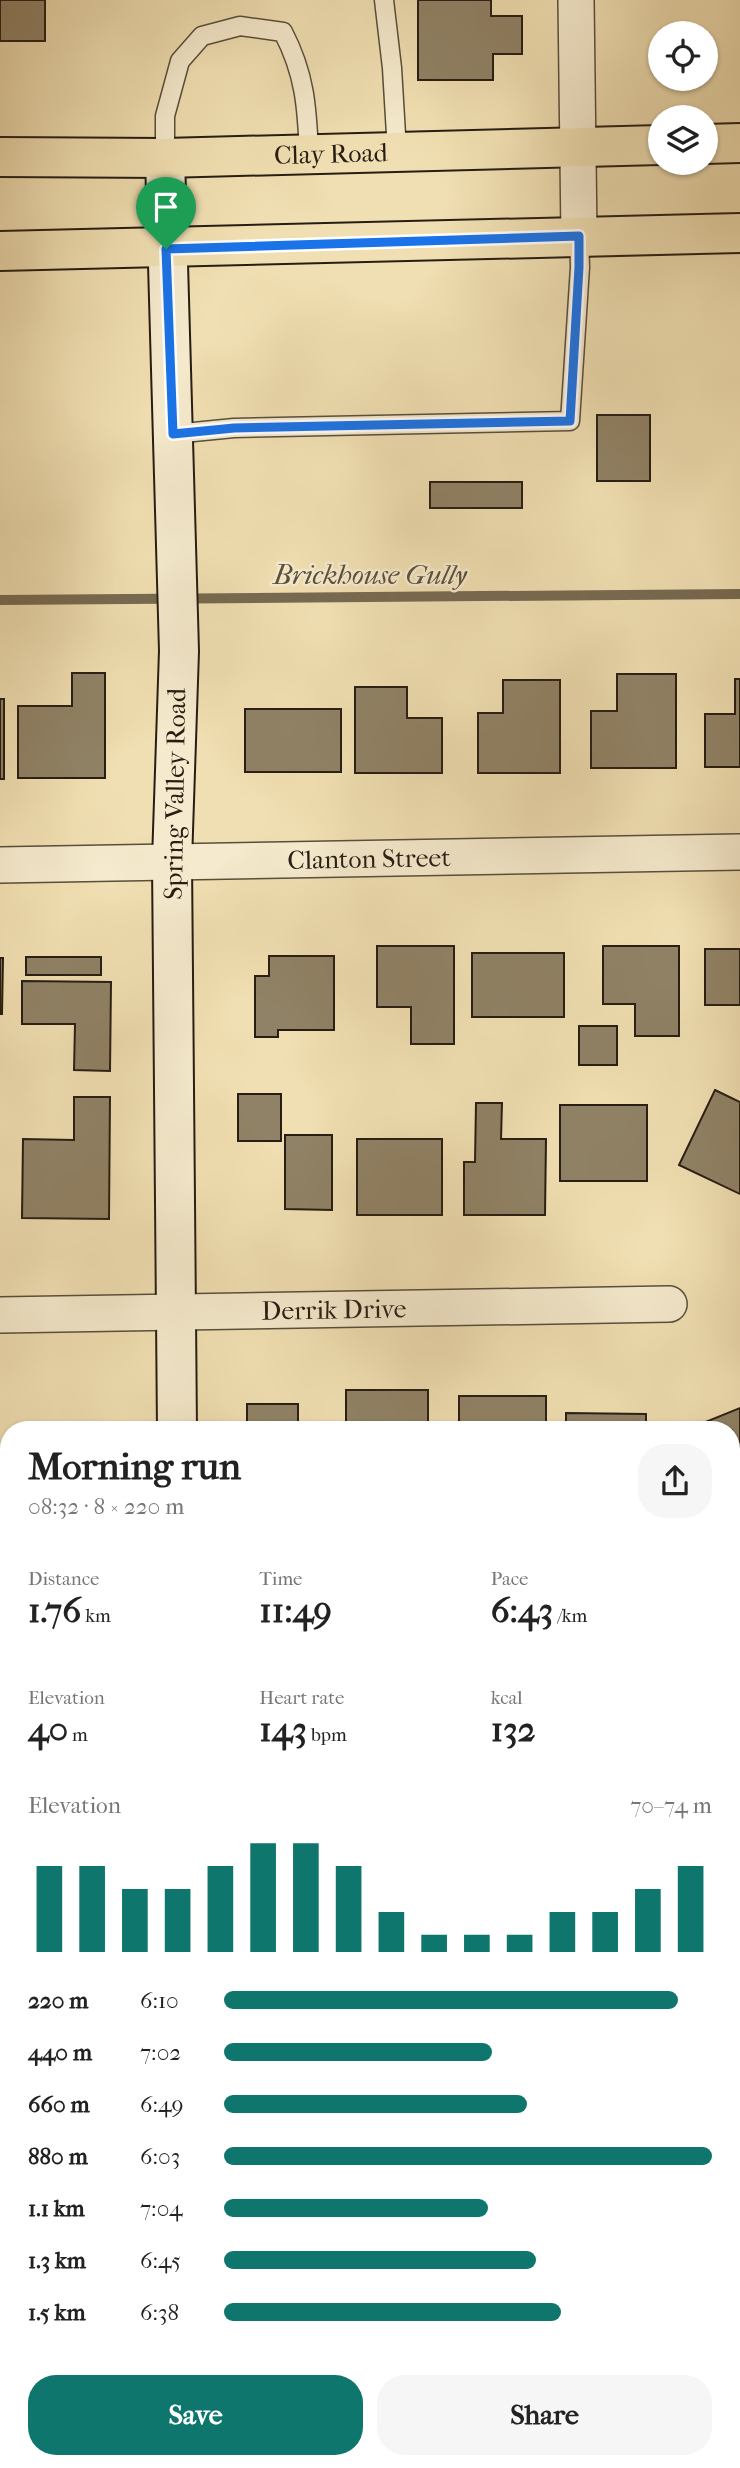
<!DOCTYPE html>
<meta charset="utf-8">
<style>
:root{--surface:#fff;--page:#f6f6f6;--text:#222;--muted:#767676;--accent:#0f766e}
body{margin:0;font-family:"IM FELL French Canon",serif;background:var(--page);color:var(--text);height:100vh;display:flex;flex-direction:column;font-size:26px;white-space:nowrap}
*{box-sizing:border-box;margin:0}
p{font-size:23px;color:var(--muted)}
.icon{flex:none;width:38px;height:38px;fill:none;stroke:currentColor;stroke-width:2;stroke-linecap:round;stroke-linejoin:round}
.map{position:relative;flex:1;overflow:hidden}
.drawer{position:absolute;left:0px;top:1421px;width:740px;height:1048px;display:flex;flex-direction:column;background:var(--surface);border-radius:28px 28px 0 0;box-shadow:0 2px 5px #0004}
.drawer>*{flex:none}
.fabs{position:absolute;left:648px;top:21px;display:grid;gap:14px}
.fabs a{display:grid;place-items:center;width:70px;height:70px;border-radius:50%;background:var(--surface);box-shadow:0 2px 5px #0004;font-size:35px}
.pin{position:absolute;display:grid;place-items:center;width:60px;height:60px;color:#fff;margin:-72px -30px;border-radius:50% 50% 50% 0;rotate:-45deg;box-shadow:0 0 7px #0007}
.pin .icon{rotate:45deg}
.round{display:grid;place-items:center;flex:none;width:74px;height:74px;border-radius:28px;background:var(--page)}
.overview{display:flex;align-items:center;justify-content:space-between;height:119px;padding:0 28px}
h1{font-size:38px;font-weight:800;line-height:52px}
.metrics{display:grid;grid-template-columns:repeat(3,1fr);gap:10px;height:119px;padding:7px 28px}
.metrics div{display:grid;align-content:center}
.metrics b{font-size:35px;font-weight:800}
.metrics small{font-size:19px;font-weight:400}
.metrics p{font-size:19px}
.chart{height:196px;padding:14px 28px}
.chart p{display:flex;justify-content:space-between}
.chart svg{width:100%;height:126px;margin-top:7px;stroke:var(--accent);stroke-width:6}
.action{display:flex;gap:14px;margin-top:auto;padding:14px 28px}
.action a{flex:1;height:80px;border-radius:28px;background:var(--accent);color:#fff;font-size:28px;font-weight:800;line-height:80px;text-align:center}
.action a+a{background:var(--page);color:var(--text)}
ul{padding:0 28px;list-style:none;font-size:23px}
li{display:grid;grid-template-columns:112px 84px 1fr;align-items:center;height:52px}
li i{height:18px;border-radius:9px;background:var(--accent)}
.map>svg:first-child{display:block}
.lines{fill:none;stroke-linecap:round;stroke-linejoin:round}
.stream{stroke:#776a52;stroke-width:10}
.building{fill:#908266;stroke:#271d14;stroke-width:2}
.lane-casing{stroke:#594e3c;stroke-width:21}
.street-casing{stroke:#594e3c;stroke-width:38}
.secondary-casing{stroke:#271d14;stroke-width:42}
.primary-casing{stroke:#271d14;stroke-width:42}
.lane{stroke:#f5eacd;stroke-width:18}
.street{stroke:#f5eacd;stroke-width:35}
.secondary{stroke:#f5eacd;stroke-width:38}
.primary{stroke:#f0dfb2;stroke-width:38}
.route-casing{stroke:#fff;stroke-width:14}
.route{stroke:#1a73e8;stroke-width:9}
.labels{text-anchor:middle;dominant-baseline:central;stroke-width:5;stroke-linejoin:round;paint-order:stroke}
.street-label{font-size:26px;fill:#271d14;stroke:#f5eacd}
.water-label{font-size:28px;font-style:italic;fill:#5c503e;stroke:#f5eacd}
</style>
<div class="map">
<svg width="740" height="2468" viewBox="0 0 740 2468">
<rect width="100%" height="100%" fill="#f0dfb2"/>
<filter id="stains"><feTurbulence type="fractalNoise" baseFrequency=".00286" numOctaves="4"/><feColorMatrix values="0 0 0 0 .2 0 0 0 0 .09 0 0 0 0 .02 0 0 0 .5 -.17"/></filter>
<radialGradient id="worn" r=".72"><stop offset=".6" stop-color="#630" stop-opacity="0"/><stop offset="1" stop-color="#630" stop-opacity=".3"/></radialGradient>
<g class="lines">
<!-- stream -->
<polyline class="stream" points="0,600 740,594"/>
</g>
<!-- building -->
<g class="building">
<rect x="0" y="0" width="45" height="41"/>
<polygon points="418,0 491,0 491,16 522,16 522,54 493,54 493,80 418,80"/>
<rect x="597" y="415" width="53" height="66"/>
<rect x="430" y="482" width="92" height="26"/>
<polygon points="72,673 105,673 105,778 18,778 18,706 72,706"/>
<polygon points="617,674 676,674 676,768 591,768 591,711 617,711"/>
<polygon points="735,679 740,679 740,767 705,767 705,714 735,714"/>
<polygon points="503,680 560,680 560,773 478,773 478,713 503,713"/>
<polygon points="355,687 407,687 407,718 442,718 442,773 355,773"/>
<rect x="0" y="699" width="4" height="80"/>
<rect x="245" y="709" width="96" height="63"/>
<polygon points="377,946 454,946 454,1044 411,1044 411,1007 377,1007"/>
<polygon points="603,946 679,946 679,1036 635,1036 635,1004 603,1004"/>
<rect x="705" y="949" width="35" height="56"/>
<rect x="472" y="953" width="92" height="64"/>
<polygon points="269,956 334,956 334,1030 278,1030 278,1037 255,1037 255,976 269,976"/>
<rect x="26" y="957" width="75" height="18"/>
<polygon points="0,958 3,958 2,1014 0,1014"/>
<polygon points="22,981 111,982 110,1071 74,1070 75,1024 22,1024"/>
<rect x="579" y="1026" width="38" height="39"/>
<polygon points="715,1090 740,1102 740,1194 679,1165"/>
<rect x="238" y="1094" width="43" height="47"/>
<polygon points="74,1097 110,1097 109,1219 22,1218 23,1139 74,1140"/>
<polygon points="476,1103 502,1103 501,1139 546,1139 545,1215 464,1215 464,1162 475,1162"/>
<rect x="560" y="1105" width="87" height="76"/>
<polygon points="285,1135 332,1135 332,1210 285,1209"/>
<rect x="357" y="1139" width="85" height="76"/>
<rect x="346" y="1390" width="82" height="40"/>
<rect x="459" y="1396" width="87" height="34"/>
<rect x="247" y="1404" width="51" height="26"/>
<polygon points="740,1408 740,1478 737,1471 732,1473 732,1430 686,1430"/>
<polygon points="566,1413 646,1414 646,1430 566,1430"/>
<rect x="732" y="1554" width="8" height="89"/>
<rect x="732" y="1831" width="8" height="57"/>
<rect x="732" y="2031" width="8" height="60"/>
<rect x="732" y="2264" width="8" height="71"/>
<rect x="0" y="2276" width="9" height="73"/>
<polygon points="732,2447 740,2447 740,2468 672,2468 672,2460 732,2460"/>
<rect x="31" y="2460" width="43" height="8"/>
<rect x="251" y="2460" width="57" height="8"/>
<rect x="359" y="2460" width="83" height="8"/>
<rect x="464" y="2460" width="84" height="8"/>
<rect x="568" y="2460" width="88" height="8"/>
</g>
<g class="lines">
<defs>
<g id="lane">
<polyline points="384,0 392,68 397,151"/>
<path d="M165 158V116L180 61 202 36 240 26 283 32C305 74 307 107 309 154"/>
<polyline points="173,434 234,428 570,421 580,267 579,236"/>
</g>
<g id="street">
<polyline points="576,0 579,236"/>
<path id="s1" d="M0 865 740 852"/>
<path id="s2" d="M0 1315 669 1304"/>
<polyline points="732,1738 740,1737"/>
<polyline points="0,1750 9,1749"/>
<polyline points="732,2179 740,2179"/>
<polyline points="0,2193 9,2193"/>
</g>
<g id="secondary">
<polyline points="165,158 179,651 172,861 177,1430"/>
<polyline points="186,2460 186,2468"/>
</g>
<g id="primary">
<polyline points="705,144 740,143"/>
<path id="s3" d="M0 157 165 158 660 145"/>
<polyline points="0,251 740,233"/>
</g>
</defs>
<!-- lane casing -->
<use href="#lane" class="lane-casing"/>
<!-- street casing -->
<use href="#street" class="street-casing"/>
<!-- secondary casing -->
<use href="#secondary" class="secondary-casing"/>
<!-- primary casing -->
<use href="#primary" class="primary-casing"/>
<!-- lane -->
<use href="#lane" class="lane"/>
<!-- street -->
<use href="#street" class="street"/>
<!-- secondary -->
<use href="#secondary" class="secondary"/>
<!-- primary -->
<use href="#primary" class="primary"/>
</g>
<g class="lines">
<defs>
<polygon id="route" points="579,236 579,267 570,421 234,428 173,434 166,249"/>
</defs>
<!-- route casing -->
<use href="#route" class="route-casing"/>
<!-- route -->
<use href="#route" class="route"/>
</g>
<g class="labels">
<!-- street labels -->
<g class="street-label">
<text stroke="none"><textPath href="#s3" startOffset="331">Clay Road</textPath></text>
<text transform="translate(175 794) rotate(-89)">Spring Valley Road</text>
<text stroke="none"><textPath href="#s1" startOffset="369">Clanton Street</textPath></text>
<text stroke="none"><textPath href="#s2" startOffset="334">Derrik Drive</textPath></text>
</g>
<!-- water labels -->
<g class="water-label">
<text x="370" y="574">Brickhouse Gully</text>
</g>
</g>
<rect width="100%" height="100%" filter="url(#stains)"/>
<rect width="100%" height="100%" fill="url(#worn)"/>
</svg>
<div class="fabs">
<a><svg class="icon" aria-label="locate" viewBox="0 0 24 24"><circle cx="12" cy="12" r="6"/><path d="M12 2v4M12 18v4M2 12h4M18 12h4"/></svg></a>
<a><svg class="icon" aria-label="layers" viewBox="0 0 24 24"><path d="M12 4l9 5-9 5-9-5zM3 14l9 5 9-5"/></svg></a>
</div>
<div class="pin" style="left:166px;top:249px;background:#1e9e55"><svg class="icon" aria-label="arrive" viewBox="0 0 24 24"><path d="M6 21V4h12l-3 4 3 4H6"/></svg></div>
<section class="drawer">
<div class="overview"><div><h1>Morning run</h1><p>08:32 · 8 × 220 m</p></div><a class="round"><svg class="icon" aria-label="share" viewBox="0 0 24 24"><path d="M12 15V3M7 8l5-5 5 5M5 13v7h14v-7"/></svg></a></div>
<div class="metrics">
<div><p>Distance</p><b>1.76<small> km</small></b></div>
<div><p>Time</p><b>11:49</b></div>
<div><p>Pace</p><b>6:43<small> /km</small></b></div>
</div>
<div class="metrics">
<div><p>Elevation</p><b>40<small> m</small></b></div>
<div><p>Heart rate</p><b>143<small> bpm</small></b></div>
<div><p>kcal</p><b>132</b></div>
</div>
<div class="chart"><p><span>Elevation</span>70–74 m</p>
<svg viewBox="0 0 160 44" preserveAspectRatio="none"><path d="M5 44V14M15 44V14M25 44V22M35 44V22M45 44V14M55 44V6M65 44V6M75 44V14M85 44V30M95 44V38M105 44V38M115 44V38M125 44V30M135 44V30M145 44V22M155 44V14"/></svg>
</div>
<ul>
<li><b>220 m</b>6:10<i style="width:93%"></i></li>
<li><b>440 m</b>7:02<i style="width:55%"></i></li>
<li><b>660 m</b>6:49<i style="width:62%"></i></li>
<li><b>880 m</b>6:03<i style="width:100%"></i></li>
<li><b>1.1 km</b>7:04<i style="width:54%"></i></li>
<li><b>1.3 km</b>6:45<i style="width:64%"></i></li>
<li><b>1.5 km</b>6:38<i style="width:69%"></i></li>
</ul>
<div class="action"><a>Save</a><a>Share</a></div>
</section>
</div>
